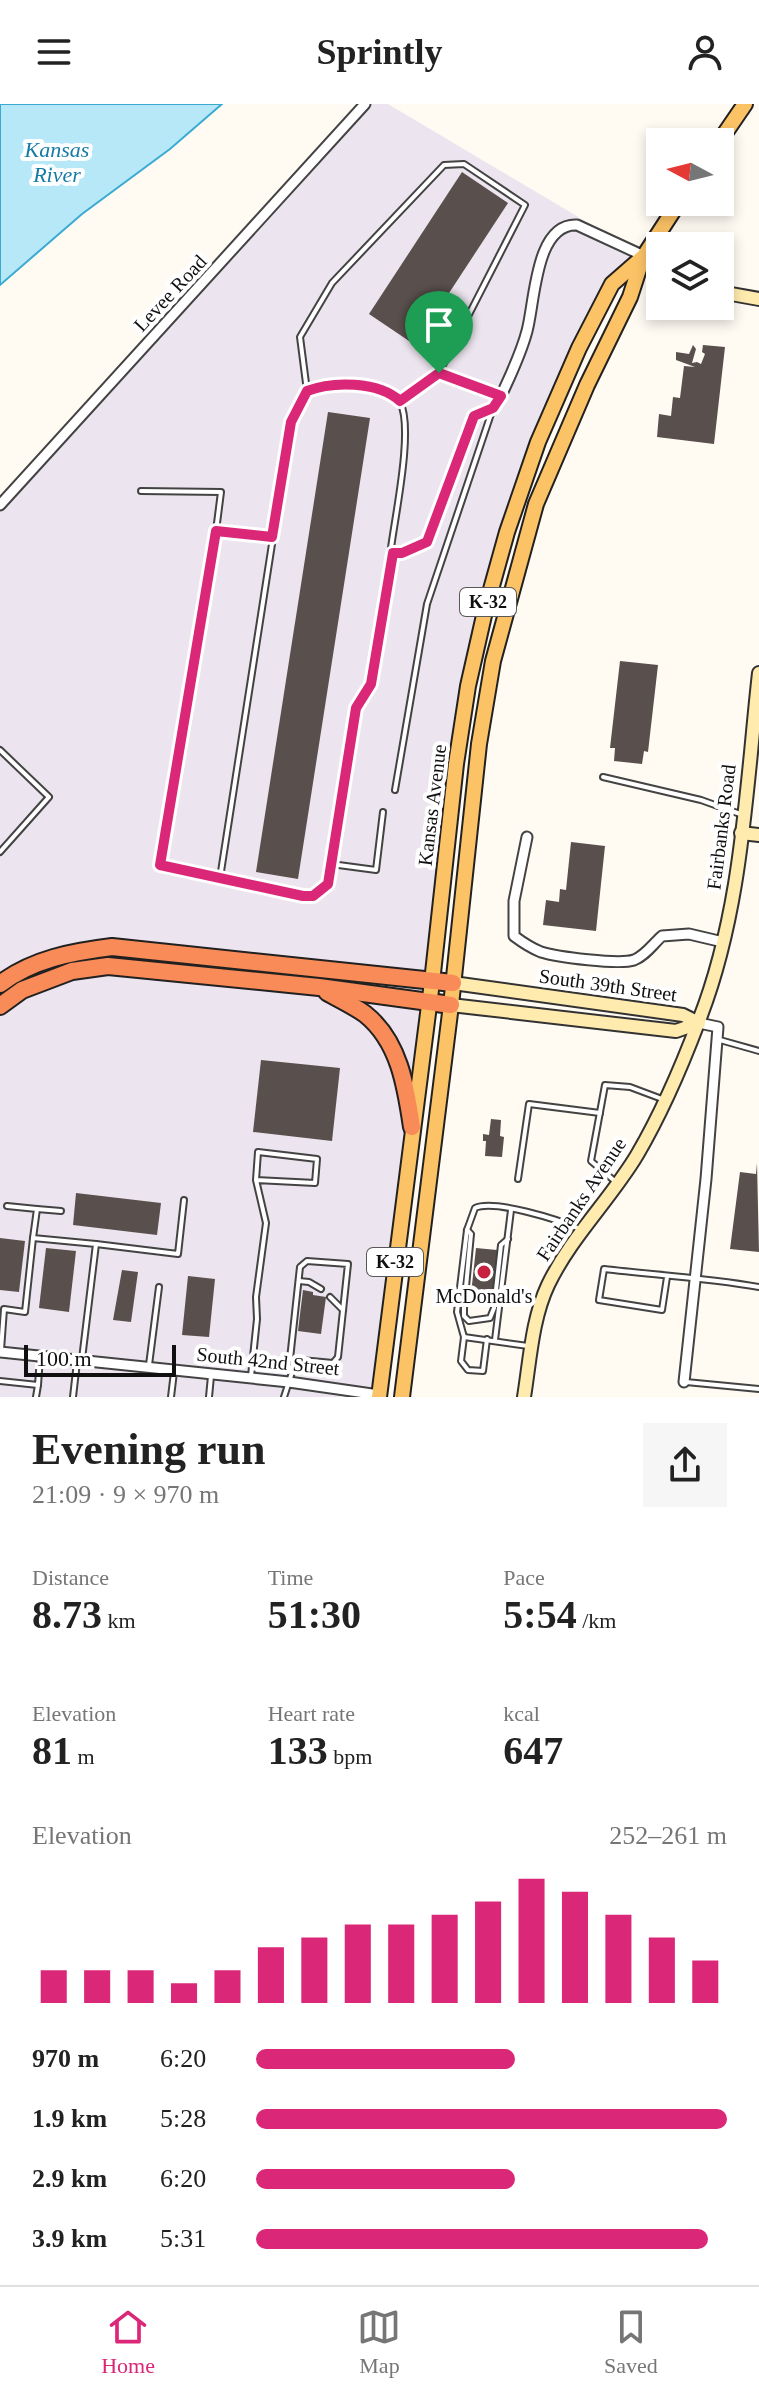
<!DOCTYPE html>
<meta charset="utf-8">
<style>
:root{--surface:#fff;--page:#f6f6f6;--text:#222;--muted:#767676;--line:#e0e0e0;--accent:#db2777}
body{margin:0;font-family:"Times New Roman",serif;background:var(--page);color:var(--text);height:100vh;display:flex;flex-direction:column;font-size:30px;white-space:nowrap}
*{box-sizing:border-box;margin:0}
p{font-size:26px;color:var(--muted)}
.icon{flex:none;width:44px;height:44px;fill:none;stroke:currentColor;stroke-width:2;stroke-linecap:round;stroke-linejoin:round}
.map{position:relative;height:1293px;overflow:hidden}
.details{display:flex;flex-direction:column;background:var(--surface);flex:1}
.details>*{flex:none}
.needle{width:52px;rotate:277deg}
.fabs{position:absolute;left:646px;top:24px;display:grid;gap:16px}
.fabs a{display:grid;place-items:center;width:88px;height:88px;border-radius:0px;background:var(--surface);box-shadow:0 4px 12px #0003;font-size:40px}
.scale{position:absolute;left:24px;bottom:20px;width:152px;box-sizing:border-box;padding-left:8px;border:4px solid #101010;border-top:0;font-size:22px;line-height:28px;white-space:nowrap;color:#101010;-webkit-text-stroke:6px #fff;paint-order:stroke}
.pin{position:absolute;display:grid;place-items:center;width:68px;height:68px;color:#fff;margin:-82px -34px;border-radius:50% 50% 50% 0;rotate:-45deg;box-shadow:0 0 8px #0007}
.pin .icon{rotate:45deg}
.round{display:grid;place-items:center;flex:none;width:84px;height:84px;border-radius:0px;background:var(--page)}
.head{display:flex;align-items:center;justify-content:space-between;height:136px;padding:0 32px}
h1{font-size:44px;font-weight:700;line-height:60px}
.stats{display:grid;grid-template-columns:repeat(3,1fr);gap:12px;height:136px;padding:8px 32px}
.stats div{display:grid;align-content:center}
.stats b{font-size:40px;font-weight:700}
.stats small{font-size:22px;font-weight:400}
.stats p{font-size:22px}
.chart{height:224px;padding:16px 32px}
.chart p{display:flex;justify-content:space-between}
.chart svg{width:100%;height:144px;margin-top:8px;stroke:var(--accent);stroke-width:6}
ul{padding:0 32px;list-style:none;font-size:26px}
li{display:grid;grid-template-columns:128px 96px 1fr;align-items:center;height:60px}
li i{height:20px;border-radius:10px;background:var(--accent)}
header{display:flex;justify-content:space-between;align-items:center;height:104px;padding:0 32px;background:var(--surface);font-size:36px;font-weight:700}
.tabs{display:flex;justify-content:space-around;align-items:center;height:112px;border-top:2px solid var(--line);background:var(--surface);font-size:22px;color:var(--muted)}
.tabs a{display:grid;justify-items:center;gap:4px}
.tabs .selected{color:var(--accent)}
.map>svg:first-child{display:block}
.industrial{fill:#ece4ee}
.water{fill:#b6e8f8;stroke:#3aaad2;stroke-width:2}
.building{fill:#594f4c}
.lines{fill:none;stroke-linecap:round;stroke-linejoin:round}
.lane-casing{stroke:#434343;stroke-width:8}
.street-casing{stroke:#434343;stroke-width:13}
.secondary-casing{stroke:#323232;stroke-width:16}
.primary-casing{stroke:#212121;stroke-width:18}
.highway-casing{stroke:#212121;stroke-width:20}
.lane{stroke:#fff;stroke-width:4}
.street{stroke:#fff;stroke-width:9}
.secondary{stroke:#ffebae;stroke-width:12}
.primary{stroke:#fcc366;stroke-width:14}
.highway{stroke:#f88b57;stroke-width:16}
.route-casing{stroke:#fff;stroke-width:16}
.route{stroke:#db2777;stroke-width:10}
.poi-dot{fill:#c62240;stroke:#fff;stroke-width:3}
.labels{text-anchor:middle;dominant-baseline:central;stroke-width:8;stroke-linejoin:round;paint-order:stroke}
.shield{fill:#fff;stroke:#585858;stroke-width:2}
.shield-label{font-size:18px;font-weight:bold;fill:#101010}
.street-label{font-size:20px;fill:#101010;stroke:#fff}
.poi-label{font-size:20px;fill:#101010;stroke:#fff}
.water-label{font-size:22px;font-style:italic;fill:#147ba7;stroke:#fff}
</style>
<header><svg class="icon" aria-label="menu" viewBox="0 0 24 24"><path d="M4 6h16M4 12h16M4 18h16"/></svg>Sprintly<svg class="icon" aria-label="person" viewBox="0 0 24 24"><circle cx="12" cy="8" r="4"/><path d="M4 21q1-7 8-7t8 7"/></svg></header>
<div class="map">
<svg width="759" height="1293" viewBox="0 0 759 1293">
<rect width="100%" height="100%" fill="#fffbf3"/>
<!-- industrial -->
<polygon class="industrial" points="365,0 388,0 644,152 612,180 538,338 468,582 380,1293 0,1293 0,406"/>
<!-- water -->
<polygon class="water" points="0,0 222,0 170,45 82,110 0,181"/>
<!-- building -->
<g class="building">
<polygon points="462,68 508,99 415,241 369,210"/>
<polygon points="693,241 696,245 692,259 697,258 701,260 705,250 702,248 703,241 725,243 714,340 657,333 659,310 671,312 673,293 680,294 684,262 695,263 676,256 676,248 689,250"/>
<polygon points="328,308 370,314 298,775 256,768"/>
<polygon points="620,557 658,561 648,648 644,647 642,660 614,657 615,644 610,644"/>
<polygon points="571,738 605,742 596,827 543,821 546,796 559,798 560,785 566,786"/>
<polygon points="261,956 340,964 332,1037 253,1028"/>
<polygon points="491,1015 501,1016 500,1032 504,1033 502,1053 485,1052 486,1037 483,1037 483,1030 489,1031"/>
<polygon points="757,1059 759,1148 730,1145 740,1068 756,1070"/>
<polygon points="76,1089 161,1099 157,1131 73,1121"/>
<polygon points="0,1134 25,1137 19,1188 0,1186"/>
<polygon points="46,1144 76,1147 69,1208 39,1204"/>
<polygon points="476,1144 497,1146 493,1192 471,1190"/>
<polygon points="122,1166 138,1168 131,1218 113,1216"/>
<polygon points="188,1172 215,1175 209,1233 182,1231"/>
<polygon points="303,1186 313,1188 313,1191 326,1193 321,1230 298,1227"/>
</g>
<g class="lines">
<defs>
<g id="lane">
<polyline points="307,287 300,233 332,179 444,61 464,60 525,101 439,269 400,297"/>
<polyline points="141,387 221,388 216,427"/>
<path d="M393 449 371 580 356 604 328 780 313 792H303L220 774 291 318 307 287C324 280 343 281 362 283 374 284 394 286 400 298 414 324 395 412 391 444L398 450 427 438 474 312 493 304 501 292 439 269"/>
<polyline points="0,646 49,693 0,748"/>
<polyline points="603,673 701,696 743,711"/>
<polyline points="395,686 427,500 493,304"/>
<polyline points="331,760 376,766 383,708"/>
<polyline points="220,774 160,761 216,427 272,433"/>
<polyline points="720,936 759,947"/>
<polyline points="518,1075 529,1000 600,1009"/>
<polyline points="617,1079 591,1057 605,981 630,983 662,995"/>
<polyline points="7,1102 37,1105 33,1134"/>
<polyline points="37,1105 61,1107"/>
<polyline points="467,1126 471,1130 464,1204 464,1212 469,1217 490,1214 494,1204 501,1141 508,1135"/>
<polyline points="96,1140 178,1150 184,1096"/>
<polygon points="307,1157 348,1160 338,1253 333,1259 290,1255 300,1163"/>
<path d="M667 1173 662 1206 599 1196 604 1165C656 1171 707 1174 759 1183"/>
<polyline points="299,1177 309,1178 321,1185"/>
<polyline points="330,1193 343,1206"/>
<polyline points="464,1233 528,1242"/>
<path d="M487 1235 483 1267 468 1266 461 1257 464 1233 457 1208 467 1126 475 1104C494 1095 559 1116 580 1125"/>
<polyline points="495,1236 511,1106"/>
<polyline points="1,1246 4,1205 25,1208 33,1134 96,1140 82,1255"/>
<polyline points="149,1261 159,1183"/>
<polyline points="251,1272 257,1215 256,1193 266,1119 256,1076 258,1048 317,1055 315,1079 256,1076"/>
<polyline points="0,1277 38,1281 40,1253"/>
<polyline points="686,1278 759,1285"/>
<polyline points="36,1293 38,1281"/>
<polyline points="73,1293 77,1258"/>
<polyline points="171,1293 174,1268"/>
<polyline points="209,1293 211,1272"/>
<polyline points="284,1293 296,1256"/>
</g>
<g id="street">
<path d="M501 292C511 270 521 250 527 227 535 198 535 119 577 121L644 152"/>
<polyline points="0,401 365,0"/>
<path d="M527 733 514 797V832C522 838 531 844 541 848 557 853 619 861 634 856 645 852 653 840 662 832L689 830 723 838"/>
<polyline points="0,1248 289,1278 379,1291"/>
<polyline points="684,1278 706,1075 718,923 699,919"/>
</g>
<g id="secondary">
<polyline points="644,152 660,160"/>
<polyline points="720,188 759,195"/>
<polyline points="741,729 759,731"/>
<polyline points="453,879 683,911 699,919"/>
<polyline points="451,901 676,927 699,919"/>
<path d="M524 1293C530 1256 532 1215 548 1181 571 1133 610 1096 637 1051 661 1010 681 964 698 919 742 809 746 685 759 569"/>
</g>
<g id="primary">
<polyline points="719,38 745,0"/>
<polyline points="379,1293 432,878 456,660 468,582 485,507 507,428 538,338 579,244 612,180 644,152 679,98"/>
<polyline points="402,1293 451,901 479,640 493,557 536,400 587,281 630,193 642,156"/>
</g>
<g id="highway">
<path d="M0 880C33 855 72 848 112 843L453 879"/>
<path d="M327 888C339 895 354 902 365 910 399 937 406 982 412 1023"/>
<polyline points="0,902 22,886 72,867 108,862 319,883 451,901"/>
</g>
</defs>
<!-- lane casing -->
<use href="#lane" class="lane-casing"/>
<!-- street casing -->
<use href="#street" class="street-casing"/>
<!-- secondary casing -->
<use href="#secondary" class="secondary-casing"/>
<!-- primary casing -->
<use href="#primary" class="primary-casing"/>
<!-- highway casing -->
<use href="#highway" class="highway-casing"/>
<!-- lane -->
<use href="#lane" class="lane"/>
<!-- street -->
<use href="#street" class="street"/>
<!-- secondary -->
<use href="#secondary" class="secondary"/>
<!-- primary -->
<use href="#primary" class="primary"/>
<!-- highway -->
<use href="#highway" class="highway"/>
</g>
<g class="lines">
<defs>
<path id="route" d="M439 269 501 292 493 304 474 312 427 438 402 449H393L371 580 356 604 328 780 313 792H303L160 761 216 427 272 433 291 318 307 287C333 277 378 277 400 297Z"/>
</defs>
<!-- route casing -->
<use href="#route" class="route-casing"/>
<!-- route -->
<use href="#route" class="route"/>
</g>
<!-- markers -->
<circle class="poi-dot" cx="484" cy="1168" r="8"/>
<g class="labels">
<!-- shield labels -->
<g class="shield">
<rect x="460" y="484" width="56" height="28" rx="6"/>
<rect x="367" y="1144" width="56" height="28" rx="6"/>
</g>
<g class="shield-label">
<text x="488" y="498">K-32</text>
<text x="395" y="1158">K-32</text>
</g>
<!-- street labels -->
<g class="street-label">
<text transform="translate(170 189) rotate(-47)">Levee Road</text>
<text transform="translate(432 701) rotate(-83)">Kansas Avenue</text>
<text transform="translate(721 723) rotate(-83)">Fairbanks Road</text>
<text transform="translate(608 881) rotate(8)">South 39th Street</text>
<text transform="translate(581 1095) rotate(-56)">Fairbanks Avenue</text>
<text transform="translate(268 1257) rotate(6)">South 42nd Street</text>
</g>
<!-- poi labels -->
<g class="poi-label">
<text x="484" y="1192">McDonald's</text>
</g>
<!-- water labels -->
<g class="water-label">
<text x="57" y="45">Kansas<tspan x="57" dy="25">River</tspan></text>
</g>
</g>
</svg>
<div class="fabs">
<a><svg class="needle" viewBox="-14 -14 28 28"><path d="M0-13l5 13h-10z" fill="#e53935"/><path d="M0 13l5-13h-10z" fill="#767676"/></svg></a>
<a><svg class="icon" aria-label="layers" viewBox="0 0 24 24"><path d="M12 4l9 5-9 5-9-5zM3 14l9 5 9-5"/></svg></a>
</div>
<div class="scale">100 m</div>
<div class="pin" style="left:439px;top:269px;background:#1e9e55"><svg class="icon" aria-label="arrive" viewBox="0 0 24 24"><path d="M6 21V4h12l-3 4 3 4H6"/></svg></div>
</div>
<section class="details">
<div class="head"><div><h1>Evening run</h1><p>21:09 · 9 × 970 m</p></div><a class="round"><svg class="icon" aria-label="share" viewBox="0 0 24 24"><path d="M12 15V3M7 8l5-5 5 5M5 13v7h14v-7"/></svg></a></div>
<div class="stats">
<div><p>Distance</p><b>8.73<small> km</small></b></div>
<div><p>Time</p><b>51:30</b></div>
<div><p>Pace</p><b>5:54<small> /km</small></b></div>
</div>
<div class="stats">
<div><p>Elevation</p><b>81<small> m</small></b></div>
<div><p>Heart rate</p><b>133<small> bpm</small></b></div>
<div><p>kcal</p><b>647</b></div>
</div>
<div class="chart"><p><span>Elevation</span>252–261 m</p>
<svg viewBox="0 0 160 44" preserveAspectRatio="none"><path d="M5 44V34M15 44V34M25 44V34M35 44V38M45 44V34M55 44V27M65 44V24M75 44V20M85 44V20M95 44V17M105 44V13M115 44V6M125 44V10M135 44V17M145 44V24M155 44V31"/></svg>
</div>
<ul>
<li><b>970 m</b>6:20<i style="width:55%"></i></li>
<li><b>1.9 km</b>5:28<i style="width:100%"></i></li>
<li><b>2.9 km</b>6:20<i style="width:55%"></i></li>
<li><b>3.9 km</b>5:31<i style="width:96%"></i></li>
</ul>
</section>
<nav class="tabs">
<a class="selected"><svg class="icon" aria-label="home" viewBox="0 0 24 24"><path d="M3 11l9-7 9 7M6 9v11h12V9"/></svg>Home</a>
<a><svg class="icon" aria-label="map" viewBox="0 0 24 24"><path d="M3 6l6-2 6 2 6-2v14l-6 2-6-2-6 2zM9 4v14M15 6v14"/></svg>Map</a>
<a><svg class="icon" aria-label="saved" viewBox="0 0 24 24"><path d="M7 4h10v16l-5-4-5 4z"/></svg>Saved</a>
</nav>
